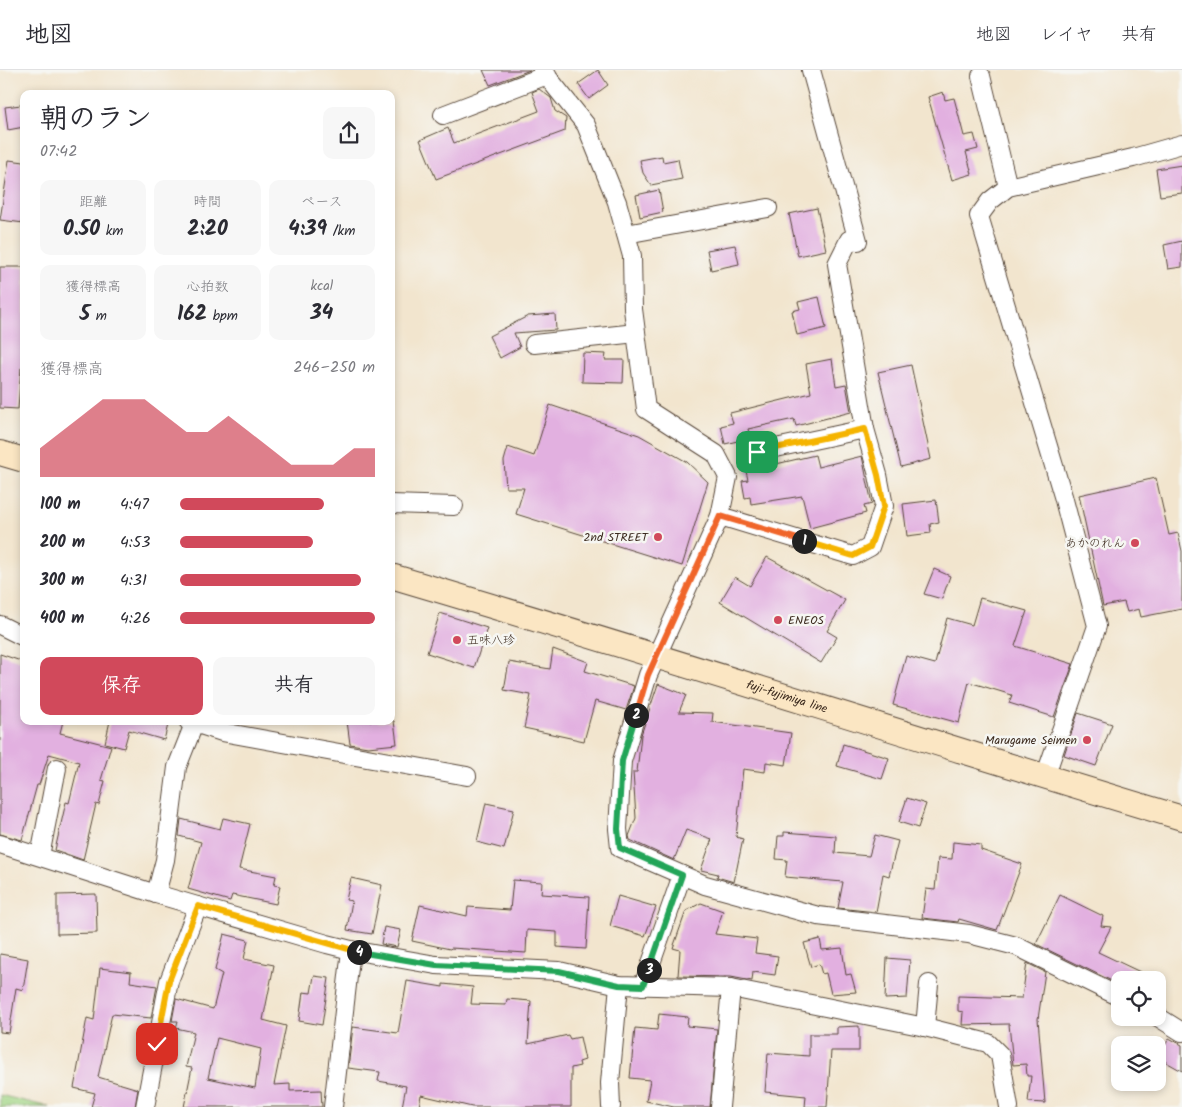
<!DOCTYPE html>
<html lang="ja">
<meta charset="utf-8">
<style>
:root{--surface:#fff;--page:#f7f7f7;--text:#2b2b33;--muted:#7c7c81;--line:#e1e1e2;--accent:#d1495b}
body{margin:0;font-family:Kalam,"Klee One",sans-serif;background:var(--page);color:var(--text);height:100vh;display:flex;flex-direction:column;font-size:19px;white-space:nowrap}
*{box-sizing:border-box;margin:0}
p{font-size:16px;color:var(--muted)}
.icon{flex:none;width:28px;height:28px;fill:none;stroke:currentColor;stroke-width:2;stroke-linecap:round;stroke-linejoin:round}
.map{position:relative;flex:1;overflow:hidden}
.sheet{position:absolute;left:20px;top:20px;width:375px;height:635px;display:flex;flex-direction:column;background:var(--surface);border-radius:10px;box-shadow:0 2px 8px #0003}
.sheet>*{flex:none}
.fabs{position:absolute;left:1111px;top:901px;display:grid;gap:10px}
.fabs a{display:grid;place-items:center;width:55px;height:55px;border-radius:10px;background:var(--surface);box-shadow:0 2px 8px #0003;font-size:25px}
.pin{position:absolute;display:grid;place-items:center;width:42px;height:42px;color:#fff;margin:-21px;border-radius:10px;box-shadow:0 2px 8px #0006}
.km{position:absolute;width:25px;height:25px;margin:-12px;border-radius:50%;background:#222;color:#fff;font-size:14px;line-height:25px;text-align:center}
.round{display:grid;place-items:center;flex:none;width:52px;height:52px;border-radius:10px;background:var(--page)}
.summary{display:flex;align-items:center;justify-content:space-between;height:85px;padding:0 20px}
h1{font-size:28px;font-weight:800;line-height:38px}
.metrics{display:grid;grid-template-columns:repeat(3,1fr);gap:8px;height:85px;padding:5px 20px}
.metrics div{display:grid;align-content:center;border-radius:10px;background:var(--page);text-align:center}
.metrics b{font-size:21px;font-weight:800}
.metrics small{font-size:14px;font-weight:400}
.metrics p{font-size:14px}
.chart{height:140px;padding:10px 20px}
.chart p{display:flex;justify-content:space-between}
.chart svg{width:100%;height:90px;margin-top:5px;fill:var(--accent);opacity:.7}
.action{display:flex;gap:10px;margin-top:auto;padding:10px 20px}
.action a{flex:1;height:58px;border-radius:10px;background:var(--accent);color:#fff;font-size:20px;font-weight:800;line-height:58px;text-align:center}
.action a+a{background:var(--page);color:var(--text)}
ul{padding:0 20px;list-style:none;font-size:16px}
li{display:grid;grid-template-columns:80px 60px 1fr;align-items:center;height:38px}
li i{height:12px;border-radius:6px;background:var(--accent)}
header{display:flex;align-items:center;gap:30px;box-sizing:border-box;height:70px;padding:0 25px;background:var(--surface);border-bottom:1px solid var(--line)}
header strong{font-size:24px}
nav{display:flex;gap:28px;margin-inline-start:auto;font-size:18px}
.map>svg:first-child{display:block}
.green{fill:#a3d686;stroke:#6f8052}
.building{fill:#e2b0e0;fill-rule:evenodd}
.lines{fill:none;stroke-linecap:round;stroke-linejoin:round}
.street-casing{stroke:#564638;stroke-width:20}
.secondary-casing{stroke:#564638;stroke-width:26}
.street{stroke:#fff;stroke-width:18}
.secondary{stroke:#fbe6c3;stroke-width:24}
.split-1-casing{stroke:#fff;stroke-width:10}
.split-2-casing{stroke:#fff;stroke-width:10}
.split-3-casing{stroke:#fff;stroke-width:10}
.split-4-casing{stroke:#fff;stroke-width:10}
.split-5-casing{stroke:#fff;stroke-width:10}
.split-1{stroke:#f5b400;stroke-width:6}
.split-2{stroke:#f0652b;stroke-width:6}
.split-3{stroke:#22a559;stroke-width:6}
.split-4{stroke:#22a559;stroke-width:6}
.split-5{stroke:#f5b400;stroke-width:6}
.poi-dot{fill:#d1495b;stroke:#f6f6f2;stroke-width:2}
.labels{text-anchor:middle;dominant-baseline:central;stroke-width:5;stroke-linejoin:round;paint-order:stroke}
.poi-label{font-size:12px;fill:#3b2a1e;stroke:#f6f6f2;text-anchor:end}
.street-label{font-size:12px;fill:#3b2a1e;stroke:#f6f6f2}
</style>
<header>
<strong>地図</strong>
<nav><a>地図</a><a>レイヤ</a><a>共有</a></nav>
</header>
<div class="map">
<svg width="1182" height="1037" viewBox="0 0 1182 1037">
<rect width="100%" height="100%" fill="#f6f6f2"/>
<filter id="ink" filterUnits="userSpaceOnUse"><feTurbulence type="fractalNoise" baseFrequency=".02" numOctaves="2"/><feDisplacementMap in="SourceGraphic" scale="10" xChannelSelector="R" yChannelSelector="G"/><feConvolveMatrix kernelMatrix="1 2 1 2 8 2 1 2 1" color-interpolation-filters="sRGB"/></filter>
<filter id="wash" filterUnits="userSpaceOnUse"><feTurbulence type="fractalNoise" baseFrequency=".0096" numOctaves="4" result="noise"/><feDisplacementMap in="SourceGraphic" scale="20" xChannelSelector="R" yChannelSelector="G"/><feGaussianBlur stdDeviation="1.12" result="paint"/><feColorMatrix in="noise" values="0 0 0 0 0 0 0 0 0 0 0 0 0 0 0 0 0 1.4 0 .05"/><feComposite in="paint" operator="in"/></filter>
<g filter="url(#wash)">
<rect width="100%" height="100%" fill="#f2e5ce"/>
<!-- green -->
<polygon class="green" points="0,1025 49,1037 0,1037"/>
<g id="blocks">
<!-- building -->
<g class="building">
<polygon points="483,0 530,0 490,15"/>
<polygon points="598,0 608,15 589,29 578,14"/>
<polygon points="539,19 551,28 555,41 566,48 565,61 436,109 420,70 448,58 454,73 539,41 532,22"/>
<polygon points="943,22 945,30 954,28 964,66 974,64 978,79 966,82 972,104 952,110 928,27"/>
<polygon points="21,35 24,57 8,60 5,37"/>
<polygon points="662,86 663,92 678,89 682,109 651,115 643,103 640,90"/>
<polygon points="9,90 24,92 24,153 0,150"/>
<polygon points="1182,95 1182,123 1160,126 1156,99"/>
<polygon points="659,120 663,142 640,147 636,125"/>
<polygon points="817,138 826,180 798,186 789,144"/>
<polygon points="1182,171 1182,197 1168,199 1164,175"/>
<polygon points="735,175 739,194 711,200 707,180"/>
<polygon points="0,197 24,197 24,298 21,298 18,339 0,338"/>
<polygon points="819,227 826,258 797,265 792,241 800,239 798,232"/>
<polygon points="555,244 556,260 514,263 520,277 500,288 489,266 528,246"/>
<polygon points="583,283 606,284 605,290 624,290 623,313 582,312"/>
<polygon points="832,289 836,316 846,314 851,342 796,356 794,349 748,359 750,368 725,374 721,356 733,353 730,343 811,323 806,294"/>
<polygon points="911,295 931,389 901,397 878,302"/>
<polygon points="550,335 639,365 687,392 708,412 682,496 516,444 524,418 506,418 504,391 508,377 534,386"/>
<polygon points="815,385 818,397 862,386 872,434 864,436 866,443 810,458 802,426 751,434 750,427 745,428 742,411 748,410 746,401"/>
<polygon points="1156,408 1169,465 1178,463 1182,481 1182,539 1141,547 1139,539 1127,542 1124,532 1103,536 1079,425"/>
<polygon points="936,430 939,452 930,454 931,463 907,466 903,434"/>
<polygon points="767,487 845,530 827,561 837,567 821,593 720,532 735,507 750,516"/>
<polygon points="934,499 950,506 942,529 924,524"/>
<polygon points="980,528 1027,541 1015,576 1073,594 1054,647 1009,633 1012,625 969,612 959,653 893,635 906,586 935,594 947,548 972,555"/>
<polygon points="440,543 487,558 474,598 427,583"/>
<polygon points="553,579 588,592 585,601 634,616 626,640 595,631 584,671 524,658 531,625 504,620 509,592 550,599"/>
<polygon points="0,584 24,592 24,651 63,651 60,663 111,676 101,710 105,711 99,735 96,734 83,790 55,780 66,732 69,733 79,692 49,684 39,715 37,715 22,770 0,764"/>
<polygon points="658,614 686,625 679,642 713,643 712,652 791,663 786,695 766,692 765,702 743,699 736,767 743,769 734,812 717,807 718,804 701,800 712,769 686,760 674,790 630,770 629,766 636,748 633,702 637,702 641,665"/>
<polygon points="1078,643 1112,654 1096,696 1064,685"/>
<polygon points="110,651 169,651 164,670 129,660 124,678 105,673"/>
<polygon points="347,651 394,651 397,674 368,677 350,674"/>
<polygon points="843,674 889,688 882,709 837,696"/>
<polygon points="907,728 926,734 918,758 899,752"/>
<polygon points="486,733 514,739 504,779 477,772"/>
<polygon points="223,748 250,754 239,799 276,806 274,815 280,816 276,834 232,825 230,831 188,819 201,772 179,766 181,749 220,759"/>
<polygon points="784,762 836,766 835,783 869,786 875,765 898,771 889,806 883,804 876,842 838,838 843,812 785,807 787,790 776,789 778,766 784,766"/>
<polygon points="953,772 981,775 981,780 1022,794 997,860 959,849 958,852 922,848 926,819 935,820 938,788 952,789"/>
<polygon points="351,808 382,815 372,864 347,860 352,831 346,830"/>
<polygon points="513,810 542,812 541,824 589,827 586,879 557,877 557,862 527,860 526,883 451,878 450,879 412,871 420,835 467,846 468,837 510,840"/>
<polygon points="96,824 97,863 57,864 57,825"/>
<polygon points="1060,825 1103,846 1101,856 1111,857 1098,882 1157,910 1120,910 1120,915 1036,874"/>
<polygon points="618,826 656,837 645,866 610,856"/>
<polygon points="701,833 723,841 715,864 757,869 755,883 778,886 775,905 753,902 752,911 731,907 678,906 680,880 673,878 686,841"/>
<polygon points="384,857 401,860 397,877 381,874"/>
<path d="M224 864 248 870 244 889 274 895 263 950 286 956 274 1015 290 1014V1021L321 1020 322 1037H184L192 998 186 997 194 962 176 958 178 951H172L176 929 213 939 222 904 215 900ZM217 968 261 979 255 1018 208 1008Z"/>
<polygon points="820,869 822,880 842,878 846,905 851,904 856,922 831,924 826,903 822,904 819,894 811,897 804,873"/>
<polygon points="0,884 28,889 23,920 16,918 9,963 0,962"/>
<polygon points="887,888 910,890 907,928 885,929"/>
<polygon points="1027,893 1045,902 1038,949 1045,1033 1028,1032 1031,1006 1027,1006 1026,994 1013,995 1009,954 962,955 963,942 958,941 958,926 1022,928"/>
<polygon points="100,898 131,902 130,912 157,916 151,948 112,944 98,1007 138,1019 135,1037 91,1037 95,1023 74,1018 87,948 94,950"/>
<polygon points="314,906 329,908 322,955 299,951 303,922 311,923"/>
<polygon points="407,911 443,917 443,914 473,917 471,934 506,935 507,929 531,931 528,974 568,965 570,969 580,967 585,990 579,992 580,996 571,998 571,1037 472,1037 421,1025 419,1037 402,1037 406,1016 378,1011 380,1002 348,998 353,957 398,963"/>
<polygon points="659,944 688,947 687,956 717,959 710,1037 674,1037 646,1031 650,1010 630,1008 635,958 657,960"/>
<polygon points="859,956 859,981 831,981 827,1037 805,1037 806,1026 765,1022 768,983 809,986 809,964 837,964 837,957"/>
<polygon points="1169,968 1182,975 1182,1001 1159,988"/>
</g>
</g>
</g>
<g filter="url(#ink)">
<use href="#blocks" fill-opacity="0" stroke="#564638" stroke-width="1"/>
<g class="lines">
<defs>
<g id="street">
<polyline points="542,0 586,55 617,132 632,186 633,239 646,339 716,384 728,407 720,446 648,605 622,691 618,759 620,778 705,815 818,846 969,864 1016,876 1120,927"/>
<polyline points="981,6 1008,117"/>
<polyline points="443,45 547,5"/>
<polyline points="626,164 768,138"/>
<polyline points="534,274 636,263"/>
<polyline points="757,382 865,359"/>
<polyline points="391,434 454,436"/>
<polyline points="720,446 853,486 870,477 884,436 878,405 865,359 837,194 849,170 858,171 811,0"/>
<polyline points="0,555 24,567"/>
<polyline points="188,651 222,662 467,706"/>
<polyline points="1045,707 1097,556 1063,426 979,146 990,131 1008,117 1133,88 1182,74"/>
<polyline points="0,774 156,824 327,874 351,880 436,895 559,901 619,915 731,918 925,957 929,914"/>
<polyline points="40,786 57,698"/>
<polyline points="156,824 165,790 177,697 194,654"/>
<polyline points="643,916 682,805"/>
<polyline points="1158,947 1182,962"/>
<polyline points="925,957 988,973 1000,985 1009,1037"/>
<polyline points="145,1037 169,911 198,836"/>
<polyline points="333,1037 351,880"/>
<polyline points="611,1037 610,1013 619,915"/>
<polyline points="720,1037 731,918"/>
</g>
<g id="secondary">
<polyline points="0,383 24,390"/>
<path id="s1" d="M391 506C656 584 918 669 1182 748"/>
</g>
</defs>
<!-- street casing -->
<use href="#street" class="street-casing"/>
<!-- secondary casing -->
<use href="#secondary" class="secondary-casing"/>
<!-- street -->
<use href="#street" class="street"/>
<!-- secondary -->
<use href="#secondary" class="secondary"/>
</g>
</g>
<g class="lines" filter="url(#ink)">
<defs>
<polyline id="split-1" points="757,382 865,359 878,405 884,436 870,477 853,486 804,471"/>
<polyline id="split-2" points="636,645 648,605 720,446 804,471"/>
<polyline id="split-3" points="636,645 622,691 618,759 620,778 682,805 649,900"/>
<polyline id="split-4" points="359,882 436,895 559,901 619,915 643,916 649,900"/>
<polyline id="split-5" points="157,974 169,911 198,836 359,882"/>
</defs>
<!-- split-1 casing -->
<use href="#split-1" class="split-1-casing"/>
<!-- split-2 casing -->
<use href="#split-2" class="split-2-casing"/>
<!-- split-3 casing -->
<use href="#split-3" class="split-3-casing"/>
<!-- split-4 casing -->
<use href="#split-4" class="split-4-casing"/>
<!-- split-5 casing -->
<use href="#split-5" class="split-5-casing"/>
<!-- split-1 -->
<use href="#split-1" class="split-1"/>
<!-- split-2 -->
<use href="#split-2" class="split-2"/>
<!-- split-3 -->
<use href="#split-3" class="split-3"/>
<!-- split-4 -->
<use href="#split-4" class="split-4"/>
<!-- split-5 -->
<use href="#split-5" class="split-5"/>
</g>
<!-- markers -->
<g class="poi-dot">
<circle cx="658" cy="467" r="5"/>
<circle cx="1135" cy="473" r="5"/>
<circle cx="778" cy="550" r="5"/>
<circle cx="457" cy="570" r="5"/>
<circle cx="1087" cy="670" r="5"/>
</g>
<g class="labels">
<!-- poi labels -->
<g class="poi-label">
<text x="648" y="467">2nd STREET</text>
<text x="1125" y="473">あかのれん</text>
<text x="788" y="550" text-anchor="start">ENEOS</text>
<text x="467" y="570" text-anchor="start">五味八珍</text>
<text x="1077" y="670">Marugame Seimen</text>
</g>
<!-- street labels -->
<g class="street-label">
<text stroke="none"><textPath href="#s1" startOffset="414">fuji-fujimiya line</textPath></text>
</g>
</g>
</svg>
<div class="fabs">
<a><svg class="icon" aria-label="locate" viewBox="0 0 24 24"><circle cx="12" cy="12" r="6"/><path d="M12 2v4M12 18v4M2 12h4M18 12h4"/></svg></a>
<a><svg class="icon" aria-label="layers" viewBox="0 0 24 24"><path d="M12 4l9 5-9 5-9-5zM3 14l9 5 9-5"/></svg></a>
</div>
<div class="pin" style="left:757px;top:382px;background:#1e9e55"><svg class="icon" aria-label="arrive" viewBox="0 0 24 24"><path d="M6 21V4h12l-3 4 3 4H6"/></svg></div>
<div class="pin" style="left:157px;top:974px;background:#d93025"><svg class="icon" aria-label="check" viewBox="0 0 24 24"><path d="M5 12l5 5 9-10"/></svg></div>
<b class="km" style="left:804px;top:471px">1</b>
<b class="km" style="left:636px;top:645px">2</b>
<b class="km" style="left:649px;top:900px">3</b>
<b class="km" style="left:359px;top:882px">4</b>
<section class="sheet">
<div class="summary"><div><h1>朝のラン</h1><p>07:42</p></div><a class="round"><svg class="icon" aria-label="share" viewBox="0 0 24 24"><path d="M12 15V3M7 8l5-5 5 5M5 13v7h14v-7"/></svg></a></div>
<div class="metrics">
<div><p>距離</p><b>0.50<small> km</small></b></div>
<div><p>時間</p><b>2:20</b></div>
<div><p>ペース</p><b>4:39<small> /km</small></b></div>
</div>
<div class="metrics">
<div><p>獲得標高</p><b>5<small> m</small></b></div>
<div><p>心拍数</p><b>162<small> bpm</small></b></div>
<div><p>kcal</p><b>34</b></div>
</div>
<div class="chart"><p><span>獲得標高</span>246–250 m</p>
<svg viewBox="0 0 160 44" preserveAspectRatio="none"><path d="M0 44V30L10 22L20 14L30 6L40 6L50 6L60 14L70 22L80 22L90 14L100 22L110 30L120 38L130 38L140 38L150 30L160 30V44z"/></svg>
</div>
<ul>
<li><b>100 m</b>4:47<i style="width:74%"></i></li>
<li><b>200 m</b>4:53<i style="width:68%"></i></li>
<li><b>300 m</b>4:31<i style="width:93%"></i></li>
<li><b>400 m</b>4:26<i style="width:100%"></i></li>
</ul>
<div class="action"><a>保存</a><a>共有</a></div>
</section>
</div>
